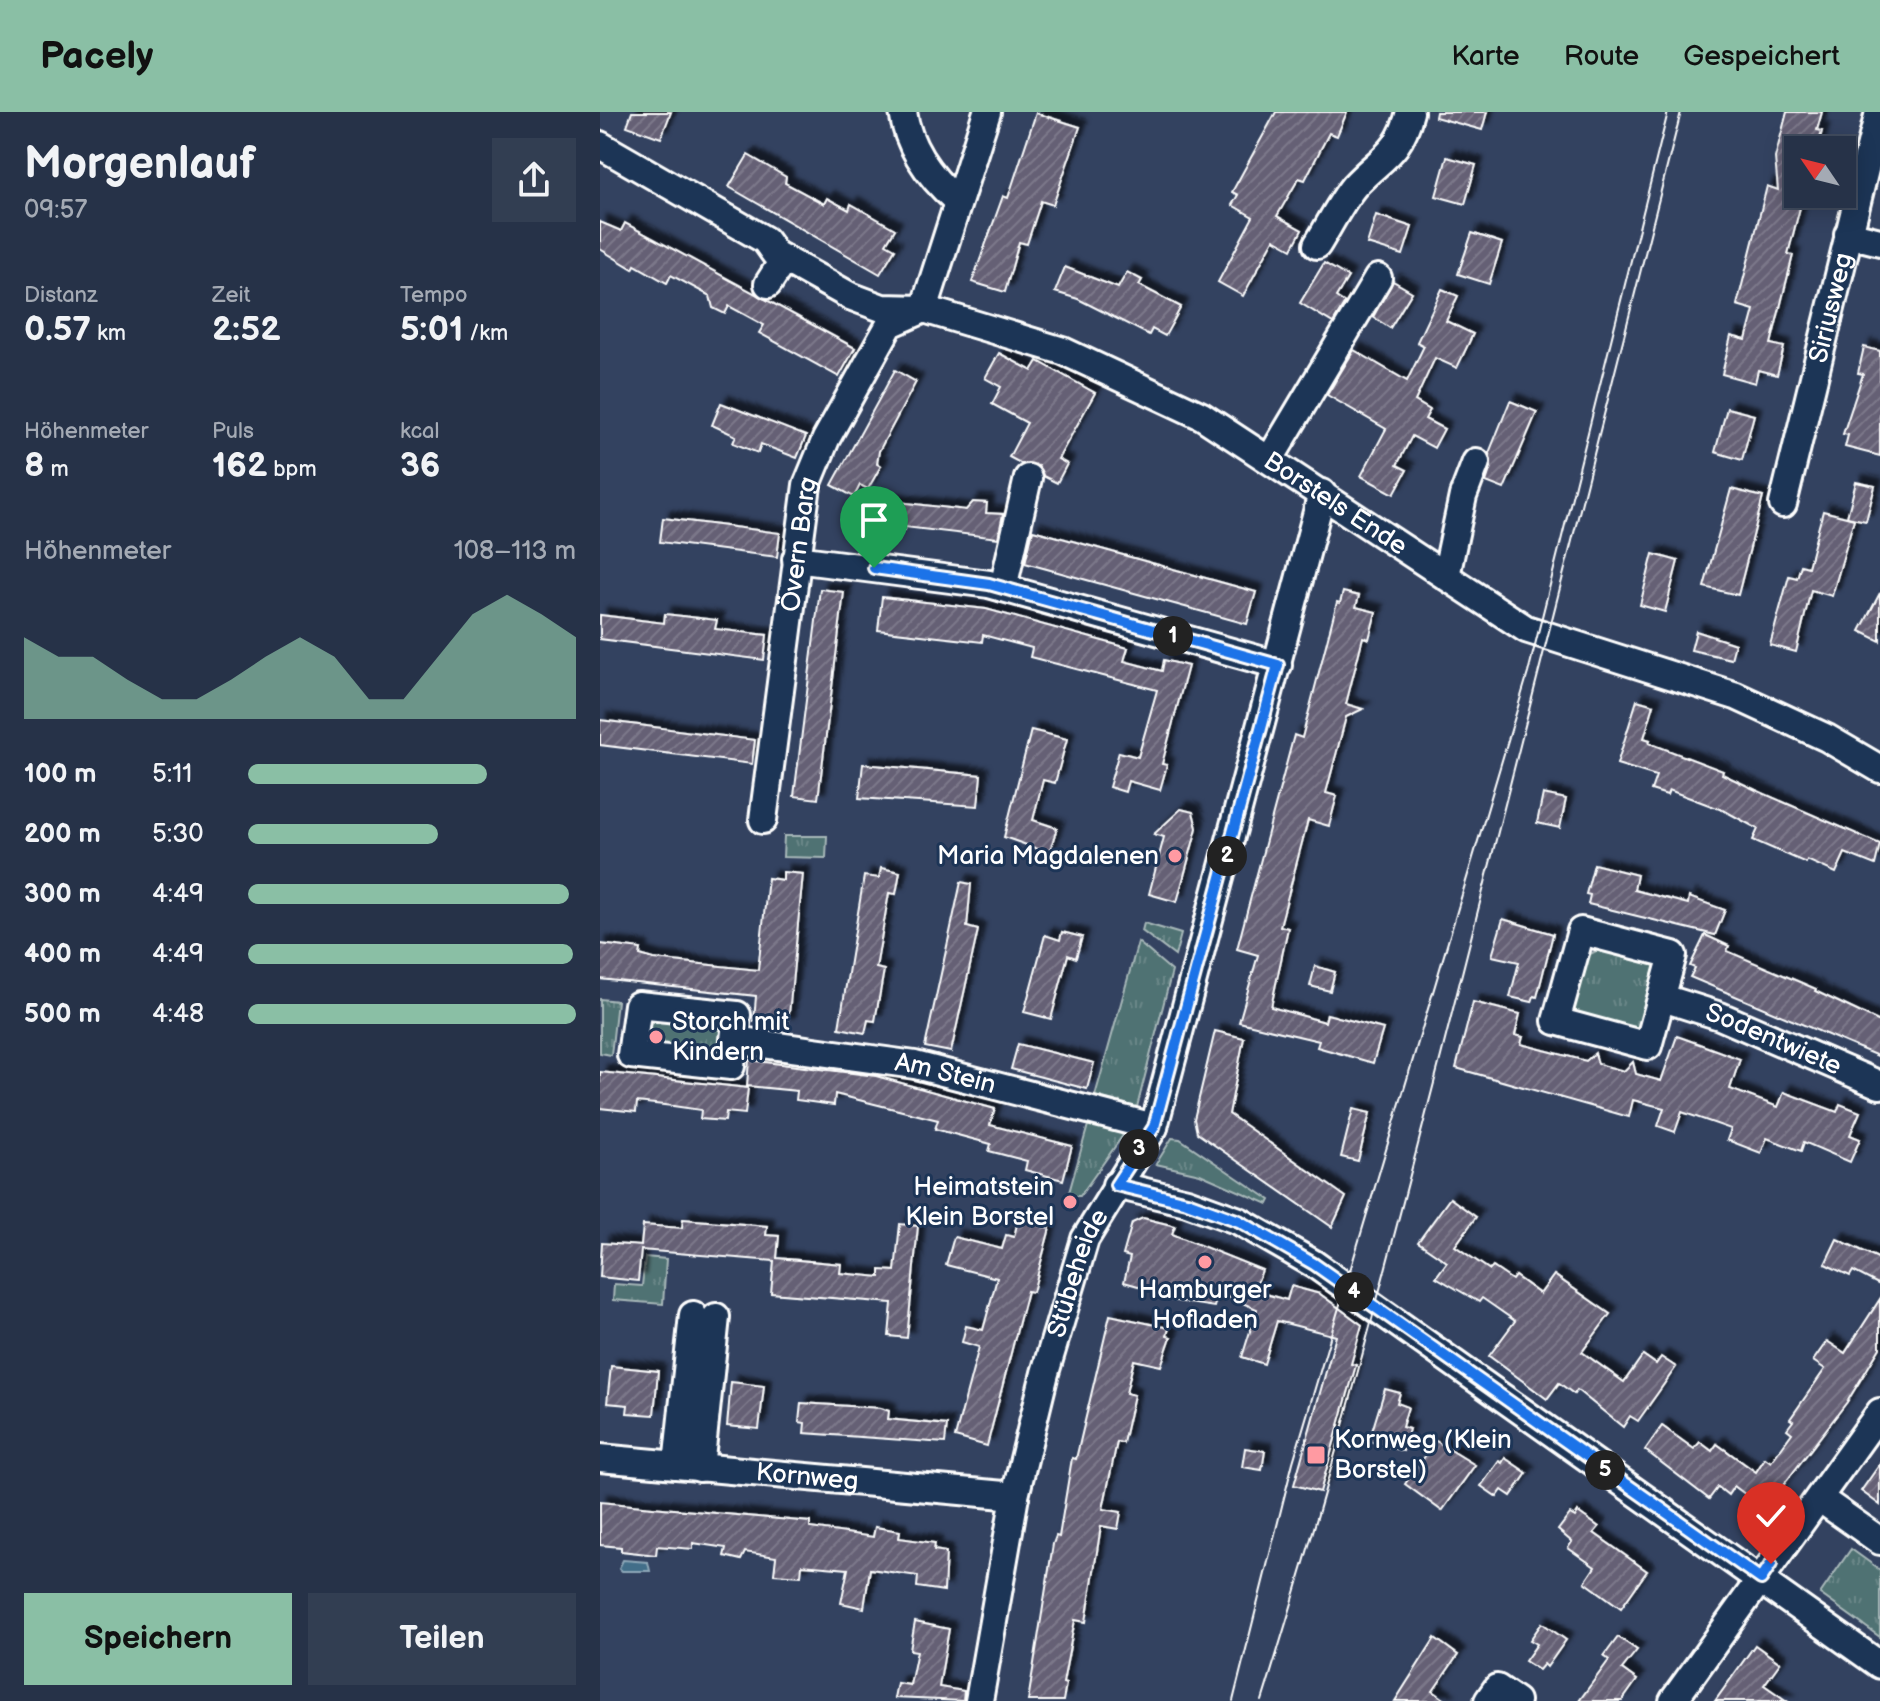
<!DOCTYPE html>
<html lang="de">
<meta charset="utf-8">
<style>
:root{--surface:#263248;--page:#323e52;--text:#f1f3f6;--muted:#a4aab4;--line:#424d60;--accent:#8abfa5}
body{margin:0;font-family:"Balsamiq Sans",sans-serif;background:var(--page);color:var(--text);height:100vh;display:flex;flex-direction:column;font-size:30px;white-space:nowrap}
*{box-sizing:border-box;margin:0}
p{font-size:26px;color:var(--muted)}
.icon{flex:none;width:44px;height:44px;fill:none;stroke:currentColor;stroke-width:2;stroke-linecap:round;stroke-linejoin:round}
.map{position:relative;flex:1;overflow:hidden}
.sheet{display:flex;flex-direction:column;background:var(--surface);width:600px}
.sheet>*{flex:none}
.needle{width:52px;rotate:305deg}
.controls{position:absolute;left:1184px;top:24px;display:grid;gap:16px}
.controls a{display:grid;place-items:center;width:72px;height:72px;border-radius:0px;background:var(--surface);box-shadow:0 4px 20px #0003,0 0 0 2px var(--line);font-size:40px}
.pin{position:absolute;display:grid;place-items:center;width:68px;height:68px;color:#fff;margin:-82px -34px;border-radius:50% 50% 50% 0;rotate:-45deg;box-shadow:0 0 8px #0007}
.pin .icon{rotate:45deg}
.km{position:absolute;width:40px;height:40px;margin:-20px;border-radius:50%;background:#222;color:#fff;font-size:22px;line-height:40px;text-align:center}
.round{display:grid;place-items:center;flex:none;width:84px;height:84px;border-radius:0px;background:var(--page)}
.head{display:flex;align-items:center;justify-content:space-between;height:136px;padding:0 24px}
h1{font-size:44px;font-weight:700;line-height:60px}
.stats{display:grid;grid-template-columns:repeat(3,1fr);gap:12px;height:136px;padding:8px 24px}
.stats div{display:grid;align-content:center}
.stats b{font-size:34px;font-weight:700}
.stats small{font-size:22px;font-weight:400}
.stats p{font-size:22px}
.chart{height:224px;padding:16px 24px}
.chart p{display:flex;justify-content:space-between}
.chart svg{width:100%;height:144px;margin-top:8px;fill:var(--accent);opacity:.7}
.cta{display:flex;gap:16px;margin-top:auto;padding:16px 24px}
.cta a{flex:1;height:92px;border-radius:0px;background:var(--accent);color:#111;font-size:32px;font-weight:700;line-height:92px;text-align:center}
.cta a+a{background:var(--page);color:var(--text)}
ul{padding:0 24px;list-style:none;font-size:26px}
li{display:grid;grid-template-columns:128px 96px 1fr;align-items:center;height:60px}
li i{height:20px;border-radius:10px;background:var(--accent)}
header{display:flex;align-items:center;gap:48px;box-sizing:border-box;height:112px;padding:0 40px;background:var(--accent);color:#111}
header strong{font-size:38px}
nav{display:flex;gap:44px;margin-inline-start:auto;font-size:28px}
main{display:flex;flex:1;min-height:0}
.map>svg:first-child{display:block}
.grass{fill:url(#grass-tufts);stroke:#a8b8b9;stroke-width:2}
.water{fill:#436e89;stroke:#8ea8b8;stroke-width:2}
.building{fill:url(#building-hatch);stroke:#fff;stroke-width:2;filter:url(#shadow)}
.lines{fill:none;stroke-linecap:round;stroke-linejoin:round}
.minor-casing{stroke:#fff;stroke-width:32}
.minor{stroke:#1d3557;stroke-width:26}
.tram{stroke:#fff;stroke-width:2}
.route-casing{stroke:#fff;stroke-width:16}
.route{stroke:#1a73e8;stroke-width:10}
.poi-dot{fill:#ff9aa2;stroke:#1d3557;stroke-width:3}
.labels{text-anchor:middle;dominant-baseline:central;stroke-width:6;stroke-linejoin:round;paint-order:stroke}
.street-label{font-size:26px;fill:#fff;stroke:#1d3557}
.poi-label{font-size:26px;fill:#fff;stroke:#1d3557;text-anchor:end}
</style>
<header>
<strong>Pacely</strong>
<nav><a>Karte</a><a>Route</a><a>Gespeichert</a></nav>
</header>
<main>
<section class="sheet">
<div class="head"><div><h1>Morgenlauf</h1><p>09:57</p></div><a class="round"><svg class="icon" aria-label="share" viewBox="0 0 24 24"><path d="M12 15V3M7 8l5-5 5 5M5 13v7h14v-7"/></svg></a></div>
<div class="stats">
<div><p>Distanz</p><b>0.57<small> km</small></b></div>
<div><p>Zeit</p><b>2:52</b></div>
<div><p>Tempo</p><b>5:01<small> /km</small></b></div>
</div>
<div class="stats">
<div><p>Höhenmeter</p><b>8<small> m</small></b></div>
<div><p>Puls</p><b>162<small> bpm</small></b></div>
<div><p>kcal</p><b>36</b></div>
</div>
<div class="chart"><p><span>Höhenmeter</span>108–113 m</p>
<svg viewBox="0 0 160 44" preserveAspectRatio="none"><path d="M0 44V19L10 25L20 25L30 32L40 38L50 38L60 32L70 25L80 19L90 25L100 38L110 38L120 25L130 12L140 6L150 12L160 19V44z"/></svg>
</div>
<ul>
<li><b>100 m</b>5:11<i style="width:73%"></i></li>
<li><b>200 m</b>5:30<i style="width:58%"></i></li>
<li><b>300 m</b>4:49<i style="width:98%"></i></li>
<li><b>400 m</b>4:49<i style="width:99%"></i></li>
<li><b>500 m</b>4:48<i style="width:100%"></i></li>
</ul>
<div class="cta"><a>Speichern</a><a>Teilen</a></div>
</section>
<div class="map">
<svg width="1280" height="1589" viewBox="0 0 1280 1589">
<defs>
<pattern id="grass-tufts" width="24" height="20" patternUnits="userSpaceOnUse" patternTransform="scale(2)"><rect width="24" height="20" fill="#507273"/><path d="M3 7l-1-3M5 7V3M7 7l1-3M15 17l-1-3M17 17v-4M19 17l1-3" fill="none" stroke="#6a8788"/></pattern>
<pattern id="building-hatch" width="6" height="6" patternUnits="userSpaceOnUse" patternTransform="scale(2)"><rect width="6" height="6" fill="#656075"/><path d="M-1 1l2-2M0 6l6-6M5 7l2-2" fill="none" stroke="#7c788a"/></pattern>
<filter id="shadow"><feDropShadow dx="7" dy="-7" stdDeviation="2" flood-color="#0009"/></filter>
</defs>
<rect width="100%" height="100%" fill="#334260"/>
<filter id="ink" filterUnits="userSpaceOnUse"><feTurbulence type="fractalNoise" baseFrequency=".0125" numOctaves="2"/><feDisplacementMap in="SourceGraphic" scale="16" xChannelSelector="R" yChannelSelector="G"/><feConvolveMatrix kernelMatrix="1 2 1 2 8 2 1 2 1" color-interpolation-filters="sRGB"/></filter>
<g filter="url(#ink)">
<!-- grass -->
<g class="grass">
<polygon points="184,724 227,724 226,746 183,745"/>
<polygon points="544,811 581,822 575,844 542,819"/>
<polygon points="538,830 572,859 537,995 495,984"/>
<polygon points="1004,835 1055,851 1058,859 1043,912 1030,919 976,903 972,897 984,845"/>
<polygon points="0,887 17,889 11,943 0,941"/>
<polygon points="47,900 123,907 121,943 42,932"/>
<polygon points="490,1006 528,1016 480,1084 468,1084"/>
<polygon points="572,1026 580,1027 670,1088 668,1092 600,1062 556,1052"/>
<polygon points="45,1145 66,1147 63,1192 13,1188 14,1172 42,1174"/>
<polygon points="1251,1437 1280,1458 1280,1525 1220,1482"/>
</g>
<!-- water -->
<polygon class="water" points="23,1448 48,1450 50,1459 22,1459 19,1456"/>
<!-- building -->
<g class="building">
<polygon points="32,0 71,0 61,26 27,14"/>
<polygon points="676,0 747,0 737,24 729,21 705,68 699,66 677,104 702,118 692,137 674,127 643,184 618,170 653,105 632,93 638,83 632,80"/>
<polygon points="836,0 887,0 882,18 835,5"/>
<polygon points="1187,0 1222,0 1217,18 1222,19 1217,38 1198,38 1198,83 1203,84 1188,142 1193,143 1171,232 1184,235 1177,263 1158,258 1155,271 1122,262 1131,224 1146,228 1154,198 1137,193 1167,74 1178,78 1175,46"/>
<polygon points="436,1 480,15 453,93 441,89 427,132 419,130 405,180 372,170 403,84 408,86"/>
<polygon points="148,43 186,65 185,71 224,92 227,86 249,98 251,92 295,117 286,132 295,137 280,162 129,75"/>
<polygon points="847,45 876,53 865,92 836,84"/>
<polygon points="776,103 812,115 803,143 767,132"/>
<polygon points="0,110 21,119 25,111 255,236 239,265 159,221 164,213 129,194 125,202 113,196 110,184 71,163 67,171 35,153 33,157 0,137"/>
<polygon points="872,121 902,131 889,172 858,162"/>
<polygon points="724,151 748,165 736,185 745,191 733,211 700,191"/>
<polygon points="465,155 518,176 527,160 542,168 539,173 581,195 565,224 552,217 549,223 478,187 455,180"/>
<polygon points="793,169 812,180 790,216 773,205"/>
<polygon points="842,177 858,184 846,209 873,222 857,256 835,246 815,289 830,298 825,307 844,317 834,336 812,324 797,353 807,358 794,382 761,364 786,317 727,283 754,238 807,269 824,234 817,230"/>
<polygon points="1264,235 1280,239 1280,344 1245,335 1248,323 1243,322 1263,262 1258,261"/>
<polygon points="399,241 432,259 438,249 495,281 458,347 467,352 457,371 443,364 438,354 422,352 409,345 427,311 392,292 401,275 385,266"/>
<polygon points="295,258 316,270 279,339 277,352 281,354 268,377 260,373 254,385 232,373"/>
<polygon points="910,289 937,300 904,377 886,370 891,355 889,341"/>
<polygon points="121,291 206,324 197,346 161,332 158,341 133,331 136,324 112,313"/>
<polygon points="1127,296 1154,303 1142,348 1115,340"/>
<polygon points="1256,370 1275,374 1266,409 1247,405"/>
<polygon points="1131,377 1163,385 1138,483 1104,475"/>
<polygon points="290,389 366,398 373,390 387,391 386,401 403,402 398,426 305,415 304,419 286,417"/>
<polygon points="1223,399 1254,407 1232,484 1211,478 1196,540 1170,533 1189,464 1197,466 1201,453 1208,455"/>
<polygon points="63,406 180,421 177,445 60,430"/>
<polygon points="433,418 656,480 647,512 425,451"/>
<polygon points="1053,442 1078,449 1065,500 1040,493"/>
<polygon points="220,477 244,480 218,687 194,684"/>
<polygon points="743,480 759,484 756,495 776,500 769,527 763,525 746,592 763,597 746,605 726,681 737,684 729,714 708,708 680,814 688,816 671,895 725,910 727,902 783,917 773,951 717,935 719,929 639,910 658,843 637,837 694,623 702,626 737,490 740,491"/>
<polygon points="1280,481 1280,529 1260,519"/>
<polygon points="282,485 386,497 528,536 524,549 562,559 564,548 588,554 562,652 567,653 560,678 528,669 525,680 509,675 519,640 538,645 557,578 430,545 432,536 383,523 382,530 278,518"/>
<polygon points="65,502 117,508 115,517 167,523 164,548 0,527 0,503 64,511"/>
<polygon points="1096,519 1135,532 1131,547 1091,538"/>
<polygon points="1037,588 1054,593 1044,626 1050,628 1049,631 1123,659 1122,662 1158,679 1280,732 1275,753 1245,741 1236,761 1207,748 1206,751 1153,728 1158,717 1125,699 1069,678 1067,683 1051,678 1056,664 1017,652"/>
<polygon points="0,608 155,628 152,652 0,633"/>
<polygon points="431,618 467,627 455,671 443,668 433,708 457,716 449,741 404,725"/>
<polygon points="263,652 381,663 378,694 259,686"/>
<polygon points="943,682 966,687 960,716 937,711"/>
<polygon points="581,697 593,700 597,716 577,790 549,782 564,725 554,722"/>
<polygon points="994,752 1037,763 1034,778 1088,792 1089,785 1125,798 1115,823 988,792 990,783 986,782"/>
<polygon points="281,756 300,760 296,782 289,781 276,856 284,858 275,909 268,908 265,921 239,916 264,764 279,766"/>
<polygon points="183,760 203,762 188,912 154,909 156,884 0,867 0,832 41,837 40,843 54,847 158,858 168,766 183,768"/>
<polygon points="361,770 371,772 367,815 378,818 351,940 325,935"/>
<polygon points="903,807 953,822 937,885 934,884 932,890 910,885 919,850 892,844"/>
<polygon points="462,820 482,825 476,846 468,843 451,907 424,900 445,823 460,828"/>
<polygon points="1105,823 1129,834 1127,839 1216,877 1215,879 1280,910 1280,945 1090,865 1095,856 1090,854"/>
<polygon points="715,854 735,860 730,879 710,874"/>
<polygon points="873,890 920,902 915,923 923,925 921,932 986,949 995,941 998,952 1024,959 1033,950 1036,962 1061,969 1077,924 1102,933 1140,947 1130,977 1178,995 1184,980 1237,1000 1240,992 1260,1000 1250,1023 1260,1027 1250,1050 1204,1030 1201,1039 1167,1026 1161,1041 1127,1028 1131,1017 1082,1000 1075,1020 1058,1014 1064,996 1033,988 1029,1005 856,956"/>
<polygon points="615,919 644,926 629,1002 746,1085 732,1115 597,1021 594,1007"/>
<polygon points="418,932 494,951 487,977 411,957"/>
<polygon points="149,948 276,964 395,997 390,1013 472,1034 463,1068 425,1058 427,1049 389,1039 391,1032 335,1017 338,1008 235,982 234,993 196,988 197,979 147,974"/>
<polygon points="0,960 148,976 145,1002 126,1000 125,1009 100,1007 101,998 73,994 37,990 36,1000 0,996"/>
<polygon points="753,997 770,1001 758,1049 741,1045"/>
<polygon points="850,1086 876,1105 855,1134 890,1158 893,1155 912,1168 915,1164 940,1182 954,1163 1010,1202 982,1240 1024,1270 1043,1243 1056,1252 1061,1245 1076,1255 1038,1309 1030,1304 1023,1315 977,1278 974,1282 959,1271 947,1287 889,1244 915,1209 882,1186 879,1190 836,1165 847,1150 818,1130"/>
<polygon points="543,1106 575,1114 572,1122 662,1158 654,1179 687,1188 691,1174 709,1179 720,1182 762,1213 751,1252 756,1253 720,1380 694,1373 736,1224 677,1209 664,1252 642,1245 657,1197 618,1181 614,1195 569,1188 570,1183 524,1170 530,1145 523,1143 532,1111"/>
<polygon points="83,1107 167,1114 166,1123 179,1124 177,1146 241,1152 240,1161 280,1165 280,1158 295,1159 300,1112 318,1114 307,1226 289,1224 292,1191 171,1181 174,1149 41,1138 38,1169 0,1165 2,1131 41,1134 43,1113 82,1116"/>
<polygon points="418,1108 450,1116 433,1180 427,1179 387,1334 355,1325 379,1235 362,1230 366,1214 383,1218 397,1166 346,1153 354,1125 402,1137 406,1123 414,1125"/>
<polygon points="1237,1127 1280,1147 1280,1173 1253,1159 1250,1164 1225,1152"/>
<polygon points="1280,1187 1280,1236 1247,1290 1165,1397 1134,1374 1128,1383 1118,1375 1109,1387 1045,1338 1062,1314 1094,1337 1100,1330 1112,1339 1117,1332 1156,1360 1165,1346 1171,1350 1192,1321 1187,1317 1193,1309 1190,1307 1225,1257 1213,1249 1227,1229 1245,1241"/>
<polygon points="510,1203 569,1216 567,1224 571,1225 561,1254 534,1248 526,1281 534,1283 523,1331 517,1330 503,1397 521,1400 518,1417 501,1414 486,1510 475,1508 463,1571 466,1572 463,1589 428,1589 453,1432 456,1424 459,1425 472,1346 476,1347"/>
<polygon points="11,1254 58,1259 54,1303 27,1301 28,1293 7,1291"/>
<polygon points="131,1270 164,1274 159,1317 127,1314"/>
<polygon points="785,1277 800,1281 797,1291 808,1295 802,1315 809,1317 803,1339 769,1329"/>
<polygon points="201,1291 281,1296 289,1299 288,1307 347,1313 345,1331 204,1321 205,1311 199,1310"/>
<polygon points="836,1329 875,1353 842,1399 805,1372"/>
<polygon points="645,1336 665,1339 662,1358 642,1355"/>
<polygon points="905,1346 927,1361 911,1384 902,1378 897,1385 881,1374 899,1349 902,1351"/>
<polygon points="1280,1352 1280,1393 1261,1379"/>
<polygon points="0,1390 210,1410 210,1416 273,1425 275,1415 300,1419 299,1426 335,1431 334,1438 346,1440 344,1479 317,1475 318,1464 270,1457 264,1496 241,1491 248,1457 202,1453 201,1464 174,1462 176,1445 145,1440 141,1448 124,1444 126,1436 93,1431 93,1437 57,1434 56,1443 21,1439 21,1435 0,1433"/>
<polygon points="978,1400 999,1415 994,1421 1047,1459 1021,1496 985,1470 995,1455 968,1436 972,1430 958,1418 970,1402 975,1405"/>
<polygon points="315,1510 349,1517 339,1575 364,1579 363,1589 294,1586 297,1571 310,1573 317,1539 310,1538"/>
<polygon points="942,1511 966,1528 947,1555 944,1552 939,1558 925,1549 937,1532 930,1528"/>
<polygon points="1018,1525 1037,1538 1022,1557 1037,1568 1022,1589 979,1589 1009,1548 1004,1544"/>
<polygon points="835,1526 858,1543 833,1579 847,1589 795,1589"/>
<polygon points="1155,1533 1180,1551 1164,1573 1187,1589 1115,1589"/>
</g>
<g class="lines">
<defs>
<g id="minor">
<path d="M303 0C308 36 331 66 357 89"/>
<path id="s1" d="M0 33 165 128 175 142 250 184 282 196 324 197 463 239 602 304 926 517 1136 584 1227 626 1280 657"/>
<polyline points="1248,122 1280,130"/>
<path d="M717 133C729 114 740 91 754 74 781 45 799 43 810 0"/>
<polyline points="168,172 184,147"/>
<polyline points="670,347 778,166"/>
<path id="s2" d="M1183 392 1279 0"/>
<polyline points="196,447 389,472 678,553"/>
<polyline points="846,464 863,384 876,350"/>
<polyline points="403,476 428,366"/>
<path id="s3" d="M163 708 207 373 226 327 290 212 324 197 387 0"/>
<polygon points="981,819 1073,843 1048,934 956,909"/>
<path id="s4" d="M1063 886 1120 904 1280 973"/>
<path id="s5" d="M134 928 131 954 31 943 38 893 137 903 134 928 315 953 554 1015"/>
<polyline points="516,1073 587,1090 639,1109 714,1152 1280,1553"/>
<path id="s6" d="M0 1346 415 1384"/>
<polyline points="77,1353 93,1203"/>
<polyline points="100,1356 116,1205"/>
<polyline points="1219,1386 1280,1429"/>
<path id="s7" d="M379 1589 415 1384 445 1261 485 1127 554 1015 722 381"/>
<polyline points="888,1589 897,1576 916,1589"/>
<polyline points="1073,1589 1280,1300"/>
</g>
</defs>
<!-- minor casing -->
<use href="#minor" class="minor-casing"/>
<!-- minor -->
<use href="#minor" class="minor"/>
<!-- tram -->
<g class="tram">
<polyline points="633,1589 693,1350 928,561 1068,0"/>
<path d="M662 1589C729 1376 785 1160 841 944 923 630 1002 315 1081 0"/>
</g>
</g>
</g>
<g class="lines" filter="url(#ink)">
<defs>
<polyline id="route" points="274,456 389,472 678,553 554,1015 516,1073 587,1090 639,1109 714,1152 1161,1467 1171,1452"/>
</defs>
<!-- route casing -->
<use href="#route" class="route-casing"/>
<!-- route -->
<use href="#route" class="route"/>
</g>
<!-- markers -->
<g class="poi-dot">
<circle cx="575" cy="744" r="8"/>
<circle cx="56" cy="925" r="8"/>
<circle cx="470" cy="1090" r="8"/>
<circle cx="605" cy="1150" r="8"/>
<rect x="706" y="1333" width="20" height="20" rx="4"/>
</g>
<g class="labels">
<!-- street labels -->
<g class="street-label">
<text stroke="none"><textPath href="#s2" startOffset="202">Siriusweg</textPath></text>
<text stroke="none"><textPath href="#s1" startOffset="828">Borstels Ende</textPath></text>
<text stroke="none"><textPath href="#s3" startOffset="278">Övern Barg</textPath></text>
<text stroke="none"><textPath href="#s4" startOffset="118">Sodentwiete</textPath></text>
<text stroke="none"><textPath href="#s5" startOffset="516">Am Stein</textPath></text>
<text stroke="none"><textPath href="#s7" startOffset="440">Stübeheide</textPath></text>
<text stroke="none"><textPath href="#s6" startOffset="208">Kornweg</textPath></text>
</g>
<!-- poi labels -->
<g class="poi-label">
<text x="559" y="744">Maria Magdalenen</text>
<text x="72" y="910" text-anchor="start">Storch mit<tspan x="72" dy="30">Kindern</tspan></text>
<text x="454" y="1075">Heimatstein<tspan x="454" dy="30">Klein Borstel</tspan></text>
<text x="605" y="1178" text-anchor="middle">Hamburger<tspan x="605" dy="30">Hofladen</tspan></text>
<text x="734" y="1328" text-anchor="start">Kornweg (Klein<tspan x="734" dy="30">Borstel)</tspan></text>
</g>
</g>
</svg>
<div class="controls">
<a><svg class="needle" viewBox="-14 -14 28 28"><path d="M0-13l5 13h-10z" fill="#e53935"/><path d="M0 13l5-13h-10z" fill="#a4aab4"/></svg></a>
</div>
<div class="pin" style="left:274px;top:456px;background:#1e9e55"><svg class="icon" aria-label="arrive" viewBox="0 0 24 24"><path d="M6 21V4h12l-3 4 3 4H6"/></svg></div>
<div class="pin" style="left:1171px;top:1452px;background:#d93025"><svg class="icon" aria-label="check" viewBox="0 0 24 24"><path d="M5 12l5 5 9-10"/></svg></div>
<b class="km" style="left:573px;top:524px">1</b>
<b class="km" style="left:627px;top:744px">2</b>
<b class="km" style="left:539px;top:1037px">3</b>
<b class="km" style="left:754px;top:1180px">4</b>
<b class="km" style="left:1005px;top:1358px">5</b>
</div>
</main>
